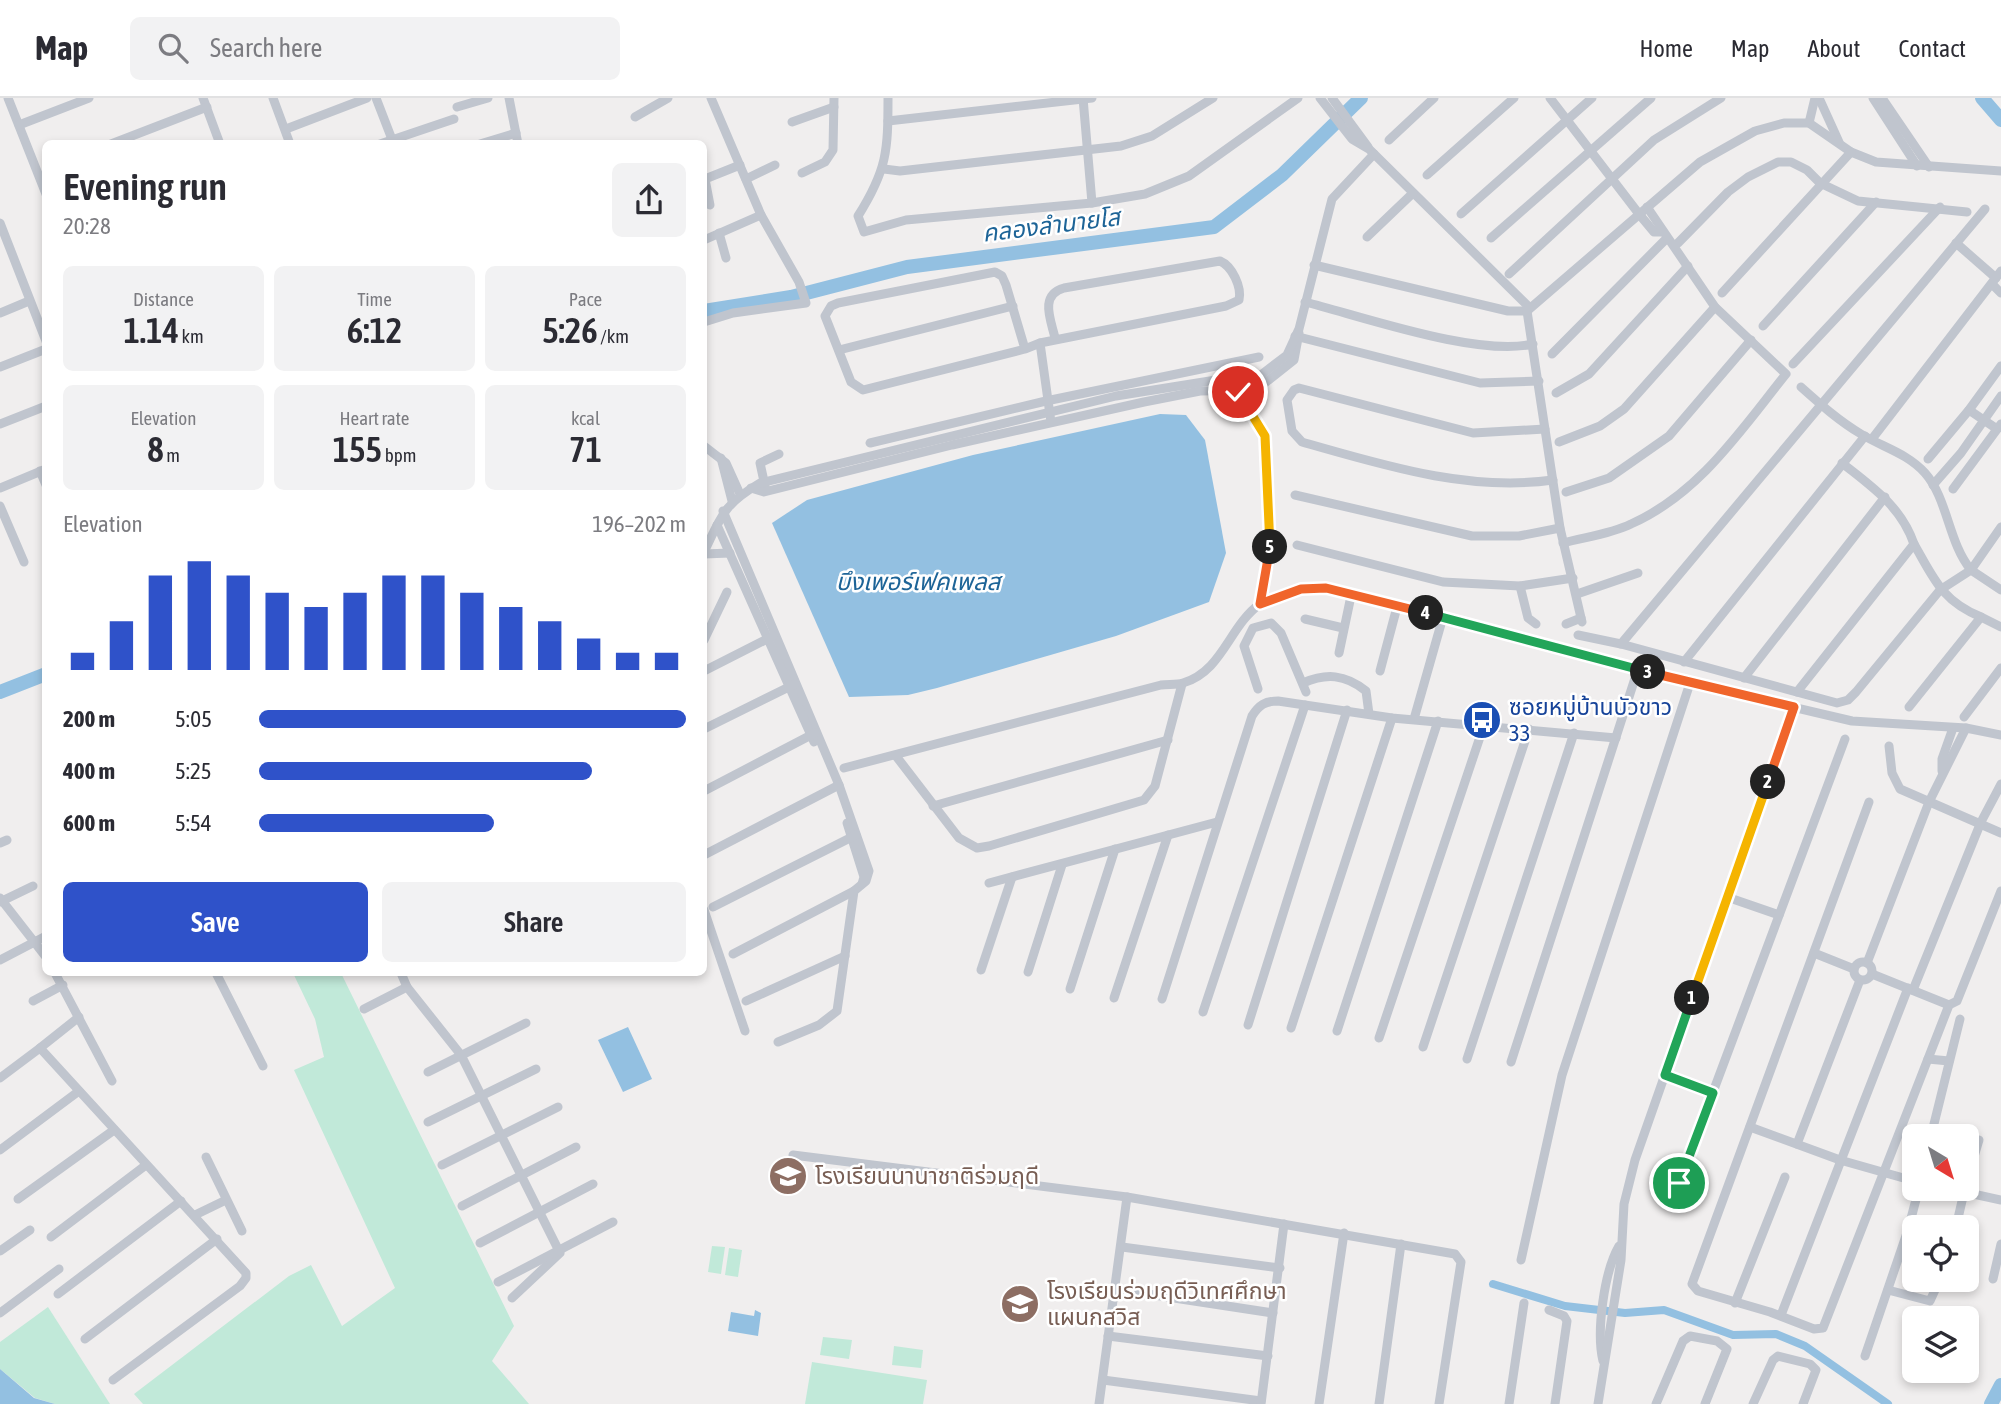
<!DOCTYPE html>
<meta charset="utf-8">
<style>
:root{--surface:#fff;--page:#f2f2f3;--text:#2b2b33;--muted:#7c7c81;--line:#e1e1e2;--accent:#2f52c9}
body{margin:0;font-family:"Asap Condensed","Noto Sans Thai",sans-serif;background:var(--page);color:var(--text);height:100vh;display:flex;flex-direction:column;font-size:26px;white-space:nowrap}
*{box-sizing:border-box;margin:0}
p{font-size:23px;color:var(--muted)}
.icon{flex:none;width:38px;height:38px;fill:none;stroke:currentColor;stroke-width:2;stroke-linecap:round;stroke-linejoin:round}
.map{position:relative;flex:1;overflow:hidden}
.side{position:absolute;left:42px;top:42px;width:665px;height:836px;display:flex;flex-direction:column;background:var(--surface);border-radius:10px;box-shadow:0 4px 10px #0003}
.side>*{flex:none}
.needle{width:46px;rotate:142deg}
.buttons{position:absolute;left:1902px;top:1026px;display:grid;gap:14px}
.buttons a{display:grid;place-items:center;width:77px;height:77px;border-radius:10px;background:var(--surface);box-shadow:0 4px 10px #0003;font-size:35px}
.pin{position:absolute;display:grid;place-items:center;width:60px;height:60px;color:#fff;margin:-30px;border:4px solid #fff;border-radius:50%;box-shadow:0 2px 7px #0007}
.km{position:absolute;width:35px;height:35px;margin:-18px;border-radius:50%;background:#222;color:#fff;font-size:19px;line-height:35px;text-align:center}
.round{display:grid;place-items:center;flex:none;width:74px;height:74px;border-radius:10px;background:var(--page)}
.headline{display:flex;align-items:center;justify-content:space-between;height:119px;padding:0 21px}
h1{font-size:38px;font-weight:600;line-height:52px}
.figures{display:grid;grid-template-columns:repeat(3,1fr);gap:10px;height:119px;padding:7px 21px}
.figures div{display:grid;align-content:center;border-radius:10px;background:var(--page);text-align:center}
.figures b{font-size:35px;font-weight:600}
.figures small{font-size:19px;font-weight:400}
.figures p{font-size:19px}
.chart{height:196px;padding:14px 21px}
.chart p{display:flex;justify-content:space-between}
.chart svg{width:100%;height:126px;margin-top:7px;stroke:var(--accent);stroke-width:6}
.button{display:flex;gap:14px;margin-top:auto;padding:14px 21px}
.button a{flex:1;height:80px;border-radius:10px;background:var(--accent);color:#fff;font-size:28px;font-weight:600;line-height:80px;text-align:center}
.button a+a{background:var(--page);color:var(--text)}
ul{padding:0 21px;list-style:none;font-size:23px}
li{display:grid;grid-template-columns:112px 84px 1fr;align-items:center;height:52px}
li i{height:18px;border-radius:9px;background:var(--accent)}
header{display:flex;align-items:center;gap:42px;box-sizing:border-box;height:98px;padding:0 35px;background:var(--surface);border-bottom:2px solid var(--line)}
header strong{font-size:33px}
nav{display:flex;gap:38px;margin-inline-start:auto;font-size:24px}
.search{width:490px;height:63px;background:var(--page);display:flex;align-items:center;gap:18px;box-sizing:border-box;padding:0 24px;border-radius:10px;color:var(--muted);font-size:26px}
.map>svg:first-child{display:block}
.green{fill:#c1e9d9}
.water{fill:#93c0e1}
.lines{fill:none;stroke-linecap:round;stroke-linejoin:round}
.canal{stroke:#93c0e1;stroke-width:8}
.river{stroke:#93c0e1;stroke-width:14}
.minor{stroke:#c0c5ce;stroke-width:9}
.split-1-casing{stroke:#fff;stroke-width:14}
.split-2-casing{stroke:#fff;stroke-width:14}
.split-3-casing{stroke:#fff;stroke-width:14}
.split-4-casing{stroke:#fff;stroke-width:14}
.split-5-casing{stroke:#fff;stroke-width:14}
.split-6-casing{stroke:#fff;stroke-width:14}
.split-1{stroke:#22a559;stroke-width:9}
.split-2{stroke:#f5b400;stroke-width:9}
.split-3{stroke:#f0652b;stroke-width:9}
.split-4{stroke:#22a559;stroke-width:9}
.split-5{stroke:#f0652b;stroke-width:9}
.split-6{stroke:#f5b400;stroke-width:9}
.labels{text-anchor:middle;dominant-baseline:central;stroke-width:5;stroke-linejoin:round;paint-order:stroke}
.transit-label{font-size:23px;fill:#164399;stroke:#fff;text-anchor:start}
.education-label{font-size:23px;fill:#785e54;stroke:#fff;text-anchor:start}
.water-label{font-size:24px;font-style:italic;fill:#1d6497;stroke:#fff}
</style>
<header>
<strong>Map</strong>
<div class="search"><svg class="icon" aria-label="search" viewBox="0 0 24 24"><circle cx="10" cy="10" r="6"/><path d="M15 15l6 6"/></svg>Search here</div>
<nav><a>Home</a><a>Map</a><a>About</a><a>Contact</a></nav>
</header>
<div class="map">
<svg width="2001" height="1306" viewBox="0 0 2001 1306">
<rect width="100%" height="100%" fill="#f0eeee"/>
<!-- green -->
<g class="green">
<polygon points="293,875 341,875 514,1228 492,1263 529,1306 143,1306 134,1296 289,1178 311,1167 342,1228 395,1190 294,972 324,959 315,921"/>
<polygon points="712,1148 725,1149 721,1176 708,1174"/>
<polygon points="729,1150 742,1152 738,1179 725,1177"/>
<polygon points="48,1209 110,1306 55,1306 35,1300 0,1271 0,1244"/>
<polygon points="823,1239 852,1242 849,1261 820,1257"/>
<polygon points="894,1248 923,1252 921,1270 892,1267"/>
<polygon points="812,1264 927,1282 923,1306 805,1306"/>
</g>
<!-- water -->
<g class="water">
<polygon points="1160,316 1186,317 1205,342 1226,455 1209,504 1116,538 937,590 908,597 849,599 772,425 807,402 973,357"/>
<polygon points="628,929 652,981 623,994 598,942"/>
<polygon points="755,1212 761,1215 758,1238 728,1233 731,1214 754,1218"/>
<polygon points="0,1271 34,1300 55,1306 0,1306"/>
</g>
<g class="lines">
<!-- canal -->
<polyline class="canal" points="1493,1186 1565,1208 1625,1215 1664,1212 1733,1237 1776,1236 1805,1248 1888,1306"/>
<!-- river -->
<g class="river">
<polyline points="1982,0 2001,22"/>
<polyline points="704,213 791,199 907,169 1214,129 1282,77 1361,0"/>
<polyline points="0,594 46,576"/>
<polyline points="1991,1306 2001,1287"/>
</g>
<!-- minor -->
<g class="minor">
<polyline points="8,0 46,96"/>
<polyline points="203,0 220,46"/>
<polyline points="273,0 290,46"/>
<polyline points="376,0 393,44"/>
<polyline points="509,0 518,46"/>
<path d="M888 0C888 53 887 72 858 118L864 134 906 122 1092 105 1083 0"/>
<polyline points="1320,0 1352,41 1369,51 1529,209"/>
<polyline points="1332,0 1368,49"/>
<polyline points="1550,0 1639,116 1654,134 1661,134"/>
<polyline points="1819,0 1839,44"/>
<polyline points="1873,0 1917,68"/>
<polyline points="1882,0 1929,69"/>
<polyline points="457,9 488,0"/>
<polyline points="635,19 668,0"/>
<polyline points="888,23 1092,0"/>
<polyline points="792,24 834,9"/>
<polyline points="1809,25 1815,0"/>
<polyline points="19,27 89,0"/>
<polyline points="286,31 367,0"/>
<polyline points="1389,42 1434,0"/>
<polyline points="111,46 207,9"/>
<polyline points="380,46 454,21"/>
<polyline points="480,46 516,35"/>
<polyline points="884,71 900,73 1121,48 1152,38 1213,0"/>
<polyline points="802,75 825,64 833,52 834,0"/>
<polyline points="1427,77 1514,0"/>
<polyline points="746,81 775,67"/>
<polyline points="1092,105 1145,96 1189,78 1298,0"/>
<polyline points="710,107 705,81 740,67"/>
<polyline points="1461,116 1592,0"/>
<polyline points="0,125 46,243"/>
<polyline points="719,135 726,160"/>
<polyline points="1367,139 1413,95"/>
<polyline points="1491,140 1651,0"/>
<polyline points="704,142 761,117"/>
<polyline points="1678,145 1728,94 1748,79 1778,64 1791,64 1807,72 1820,85 1858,103 1967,114"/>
<polyline points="1956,145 1996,180"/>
<polyline points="1314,167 1508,213 1527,213 1700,64 1755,33 1784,25 1809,25 1851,54 1876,64 2001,73"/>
<polyline points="1509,176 1654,42 1721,0"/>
<polyline points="1992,186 2001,195"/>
<polyline points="1722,195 1851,54"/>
<path d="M1305 204C1364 219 1478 259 1533 246"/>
<polyline points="1527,213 1560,430 1582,524"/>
<polyline points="0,215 29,203"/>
<polyline points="704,224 733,215 806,205 799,184 761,117 711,0"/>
<polyline points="1763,228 1876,104"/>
<polyline points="1295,238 1480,285 1539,283"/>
<path d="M1040 245 1226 208 1239 202C1242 189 1232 168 1220 163L1064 190C1039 197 1051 222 1055 240"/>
<polyline points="1025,251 1006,187 1002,178 995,174 838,205 831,208 825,218 851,284 863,292 1025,251 1040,245 1051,324"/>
<polyline points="839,252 1013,208"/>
<polyline points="1552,256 1667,140"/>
<polyline points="1793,266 1940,109"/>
<polyline points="0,269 46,251"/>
<polyline points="1233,282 1265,338 1270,464 1260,506 1301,491 1334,491 1690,585 1852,623 1966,630 2001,637"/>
<path d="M1801 289C1820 306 1839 323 1861 336 1882 349 1907 355 1925 375 1948 401 1948 444 1971 472L2001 429"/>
<polyline points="1556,295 1589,276 1688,168"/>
<polyline points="1969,312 1997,331"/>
<polyline points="0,326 46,308"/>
<path d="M1545 331 1473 335 1299 290 1294 292 1287 302 1292 333 1302 344C1383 367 1468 394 1553 382"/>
<polyline points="1872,341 2001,173"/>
<polyline points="1559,344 1600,328 1624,311 1715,209"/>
<polyline points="870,345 1046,303 1259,259"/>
<polyline points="704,348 726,365 740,396"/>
<polyline points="721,360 732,403"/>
<polyline points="1928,361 1969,312 2001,268"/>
<path d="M1842 365C1872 389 1901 408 1914 446"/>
<polyline points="40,373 46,387"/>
<polyline points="1933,387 1961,355 2001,298"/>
<polyline points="765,388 760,365 779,356"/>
<polyline points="0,390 46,371"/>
<polyline points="751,390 764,394 952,347 1144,304 1200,293 1256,292 1294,262 1299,235"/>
<polyline points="1953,391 2001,326"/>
<polyline points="1566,394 1609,380 1669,338 1751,242"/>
<polyline points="1295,397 1472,438 1519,438 1560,430"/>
<polyline points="0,408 24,464"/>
<polyline points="723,413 839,687 869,773 866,783 854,793 837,913 819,927 778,944"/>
<polyline points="717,427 814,644"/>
<path d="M1563 445C1585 439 1611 436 1631 426 1699 396 1741 332 1786 276L1715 209 1647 109"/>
<polyline points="1297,447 1443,484 1520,488 1573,480"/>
<path d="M704 454C722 417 723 407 760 385L1116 298 1216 282 1257 280 1287 257 1299 231 1332 101 1374 56"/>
<polyline points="704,456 730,455"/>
<polyline points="1520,488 1528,520 1536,526"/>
<polyline points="1577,496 1638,475"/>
<polyline points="1305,521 1343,530"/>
<polyline points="1566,526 1581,520"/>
<polyline points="1578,537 1621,546 1837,605 1848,602 1856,594 1940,492 1971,472 2001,492"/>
<polyline points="704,542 727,494"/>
<polyline points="1621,546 1985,111"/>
<polyline points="1339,555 1351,498"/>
<polyline points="1684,564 1865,338"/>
<polyline points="704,573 773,538"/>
<polyline points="1380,573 1397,509"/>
<polyline points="1744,580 1885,399"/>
<path d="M1303 585C1326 575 1345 576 1366 593L1369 616"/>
<polyline points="1258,591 1244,548 1253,530 1271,525 1281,535 1306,594"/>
<path d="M1797 594 1914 446C1934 481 1942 503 1981 519"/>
<polyline points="1909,609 1981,519 2001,529"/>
<polyline points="1964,619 2001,570"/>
<polyline points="1414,621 1443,519"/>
<polyline points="704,631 795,586"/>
<polyline points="1889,648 1892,675 1900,691 2001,735"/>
<polyline points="896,658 959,740 977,750 989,748 1144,702 1155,688 1182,586"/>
<path d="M844 670 1161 587C1168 586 1177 587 1183 585 1223 573 1229 528 1260 506"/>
<polyline points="1942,673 1942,661 1953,630"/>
<polyline points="704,693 815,635"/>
<polyline points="1869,704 1692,1186 1698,1193 1770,1214 1814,1231 1823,1230 1949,907 1957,903 2001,793"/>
<polyline points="933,708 1168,642"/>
<polyline points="847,725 864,779 862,786"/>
<polyline points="0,745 7,742"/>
<polyline points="704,757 839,687"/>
<polyline points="989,785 1217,724"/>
<polyline points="1727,799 1779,817"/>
<polyline points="0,800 46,859"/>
<polyline points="0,804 33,788"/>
<polyline points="713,809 856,737"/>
<polyline points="704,812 745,933"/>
<polyline points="1814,855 1854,871"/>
<polyline points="733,856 854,793"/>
<polyline points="0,862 46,838"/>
<circle cx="1863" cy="873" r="9"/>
<polyline points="1867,865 1929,704 1966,630"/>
<polyline points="981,872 1012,779"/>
<polyline points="1028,874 1062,767"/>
<polyline points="55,875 112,983"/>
<polyline points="216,875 263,968"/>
<polyline points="401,875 407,889 461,957 560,1155 512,1200"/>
<polyline points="1872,876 1949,907"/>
<polyline points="1070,891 1115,751"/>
<polyline points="1913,892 1981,724 2001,686"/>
<polyline points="1114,900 1168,737"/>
<path d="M1162 901 1252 618C1259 607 1265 603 1278 603L1392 620 1616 640"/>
<polyline points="33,903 63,887"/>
<polyline points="746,903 845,858"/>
<polyline points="364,911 407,889"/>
<polyline points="1203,914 1305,607"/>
<polyline points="1248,927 1347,612"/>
<polyline points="1291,930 1392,620"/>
<polyline points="1337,933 1438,623"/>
<polyline points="1379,940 1484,627"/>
<polyline points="1423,949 1529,631"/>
<polyline points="40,950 79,919"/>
<polyline points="1467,961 1574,635"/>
<polyline points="1928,961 1949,963"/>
<polyline points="1511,964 1638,571"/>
<polyline points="428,974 526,925"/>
<polyline points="1665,977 1713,995"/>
<polyline points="0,980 40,950 246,1175 246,1180 240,1188 113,1282"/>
<polyline points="428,1024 536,971"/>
<polyline points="1750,1029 1840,1062 1914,1083"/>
<polyline points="1931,1038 1960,921"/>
<polyline points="1797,1046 1860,882"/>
<polyline points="0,1052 79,993"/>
<polyline points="793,1057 1127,1099 1455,1156 1461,1164 1439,1306"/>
<polyline points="206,1059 242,1133"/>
<polyline points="442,1067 558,1009"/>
<polyline points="1967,1082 1979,1042"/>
<polyline points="1679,1085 1845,641"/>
<polyline points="1946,1090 2001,1102"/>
<polyline points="18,1101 114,1032"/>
<polyline points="462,1108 576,1049"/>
<polyline points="195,1117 226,1102"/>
<polyline points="1956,1129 1965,1090"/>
<polyline points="51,1139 146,1067"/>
<polyline points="480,1145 593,1086"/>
<polyline points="1122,1149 1280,1170"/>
<polyline points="0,1153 30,1132"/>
<polyline points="1521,1162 1562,977 1690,585"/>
<polyline points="1993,1181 2001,1146"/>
<polyline points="498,1184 613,1124"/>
<polyline points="1115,1191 1273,1215"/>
<polyline points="1888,1192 1930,1203 1940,1181"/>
<polyline points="58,1196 181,1103"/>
<polyline points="1735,1205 1785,1079"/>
<polyline points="1549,1212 1564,1218 1567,1223 1555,1306"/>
<polyline points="0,1215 59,1171"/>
<polyline points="1781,1217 1908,890"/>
<polyline points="1108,1238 1268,1258"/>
<polyline points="85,1241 217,1141"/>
<polyline points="1865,1258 1908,1132 1919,1090"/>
<path d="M1603 1263C1596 1234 1604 1174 1619 1148"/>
<polyline points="1103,1282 1261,1303"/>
<polyline points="1099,1306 1127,1099"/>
<polyline points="1261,1306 1284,1126"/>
<polyline points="1319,1306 1344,1135"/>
<polyline points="1379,1306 1401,1146"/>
<polyline points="1509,1306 1524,1205"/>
<polyline points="1598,1306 1621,1162 1624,1106 1635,1062 1794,609"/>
<polyline points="1656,1306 1683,1243 1690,1238 1717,1243 1727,1251 1705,1306"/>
<polyline points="1753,1306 1773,1262 1778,1258 1810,1266 1816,1272 1803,1306"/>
</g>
</g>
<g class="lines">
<defs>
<polyline id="split-1" points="1679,1085 1713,995 1665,977 1692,900"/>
<polyline id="split-2" points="1692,900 1768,684"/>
<polyline id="split-3" points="1648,574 1794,609 1768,684"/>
<polyline id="split-4" points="1426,515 1648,574"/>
<polyline id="split-5" points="1270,449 1260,506 1301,491 1326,490 1426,515"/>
<polyline id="split-6" points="1238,294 1265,338 1270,449"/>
</defs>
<!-- split-1 casing -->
<use href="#split-1" class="split-1-casing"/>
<!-- split-2 casing -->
<use href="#split-2" class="split-2-casing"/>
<!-- split-3 casing -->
<use href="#split-3" class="split-3-casing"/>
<!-- split-4 casing -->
<use href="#split-4" class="split-4-casing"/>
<!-- split-5 casing -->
<use href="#split-5" class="split-5-casing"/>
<!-- split-6 casing -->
<use href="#split-6" class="split-6-casing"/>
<!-- split-1 -->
<use href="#split-1" class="split-1"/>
<!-- split-2 -->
<use href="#split-2" class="split-2"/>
<!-- split-3 -->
<use href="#split-3" class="split-3"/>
<!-- split-4 -->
<use href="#split-4" class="split-4"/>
<!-- split-5 -->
<use href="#split-5" class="split-5"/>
<!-- split-6 -->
<use href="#split-6" class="split-6"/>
</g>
<!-- icons -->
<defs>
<symbol id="bus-disc" viewBox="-11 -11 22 22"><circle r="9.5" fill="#1a4fb4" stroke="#fff"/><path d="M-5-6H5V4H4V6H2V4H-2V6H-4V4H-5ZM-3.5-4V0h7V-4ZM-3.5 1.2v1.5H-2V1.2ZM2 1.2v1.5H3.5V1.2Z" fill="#fff"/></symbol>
<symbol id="school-disc" viewBox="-11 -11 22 22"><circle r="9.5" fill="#8d6e63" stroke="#fff"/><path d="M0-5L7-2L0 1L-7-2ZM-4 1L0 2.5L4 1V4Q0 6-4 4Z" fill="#fff"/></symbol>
</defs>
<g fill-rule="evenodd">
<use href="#bus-disc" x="1460" y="600" width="44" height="44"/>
<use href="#school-disc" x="766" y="1056" width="44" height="44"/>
<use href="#school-disc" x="998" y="1184" width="44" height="44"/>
</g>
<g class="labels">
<!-- transit labels -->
<g class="transit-label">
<text x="1509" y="609">ซอยหมู่บ้านบัวขาว<tspan x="1509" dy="26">33</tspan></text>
</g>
<!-- education labels -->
<g class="education-label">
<text x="815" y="1078">โรงเรียนนานาชาติร่วมฤดี</text>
<text x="1047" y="1193">โรงเรียนร่วมฤดีวิเทศศึกษา<tspan x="1047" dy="26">แผนกสวิส</tspan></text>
</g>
<!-- water labels -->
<g class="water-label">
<text transform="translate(1051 127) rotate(-7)">คลองลำนายโส</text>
<text x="918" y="483">บึงเพอร์เฟคเพลส</text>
</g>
</g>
</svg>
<div class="buttons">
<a><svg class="needle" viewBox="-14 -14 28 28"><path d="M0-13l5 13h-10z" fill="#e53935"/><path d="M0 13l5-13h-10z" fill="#7c7c81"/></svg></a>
<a><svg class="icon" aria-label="locate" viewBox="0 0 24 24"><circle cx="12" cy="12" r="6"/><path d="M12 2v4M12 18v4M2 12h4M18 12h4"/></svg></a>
<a><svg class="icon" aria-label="layers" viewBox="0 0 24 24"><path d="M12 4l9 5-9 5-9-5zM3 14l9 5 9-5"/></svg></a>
</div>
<div class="pin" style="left:1679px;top:1085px;background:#1e9e55"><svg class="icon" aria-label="arrive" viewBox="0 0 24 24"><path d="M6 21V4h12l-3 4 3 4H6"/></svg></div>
<div class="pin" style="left:1238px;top:294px;background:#d93025"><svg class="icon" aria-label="check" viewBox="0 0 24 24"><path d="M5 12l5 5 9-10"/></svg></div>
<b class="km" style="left:1692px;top:900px">1</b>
<b class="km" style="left:1768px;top:684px">2</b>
<b class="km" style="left:1648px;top:574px">3</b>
<b class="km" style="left:1426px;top:515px">4</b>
<b class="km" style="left:1270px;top:449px">5</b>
<section class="side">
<div class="headline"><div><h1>Evening run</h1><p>20:28</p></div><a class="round"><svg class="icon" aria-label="share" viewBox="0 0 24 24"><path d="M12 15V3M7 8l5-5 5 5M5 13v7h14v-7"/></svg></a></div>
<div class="figures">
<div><p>Distance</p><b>1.14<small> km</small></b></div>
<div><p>Time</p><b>6:12</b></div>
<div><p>Pace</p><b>5:26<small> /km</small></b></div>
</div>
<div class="figures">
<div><p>Elevation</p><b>8<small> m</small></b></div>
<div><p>Heart rate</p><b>155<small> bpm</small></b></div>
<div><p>kcal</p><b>71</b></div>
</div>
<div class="chart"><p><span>Elevation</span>196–202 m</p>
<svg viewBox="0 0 160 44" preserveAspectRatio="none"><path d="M5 44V38M15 44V27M25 44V11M35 44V6M45 44V11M55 44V17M65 44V22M75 44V17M85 44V11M95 44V11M105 44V17M115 44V22M125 44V27M135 44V33M145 44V38M155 44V38"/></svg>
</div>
<ul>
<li><b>200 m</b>5:05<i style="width:100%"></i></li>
<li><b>400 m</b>5:25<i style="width:78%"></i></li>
<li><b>600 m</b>5:54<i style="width:55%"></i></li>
</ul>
<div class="button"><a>Save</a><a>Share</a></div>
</section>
</div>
